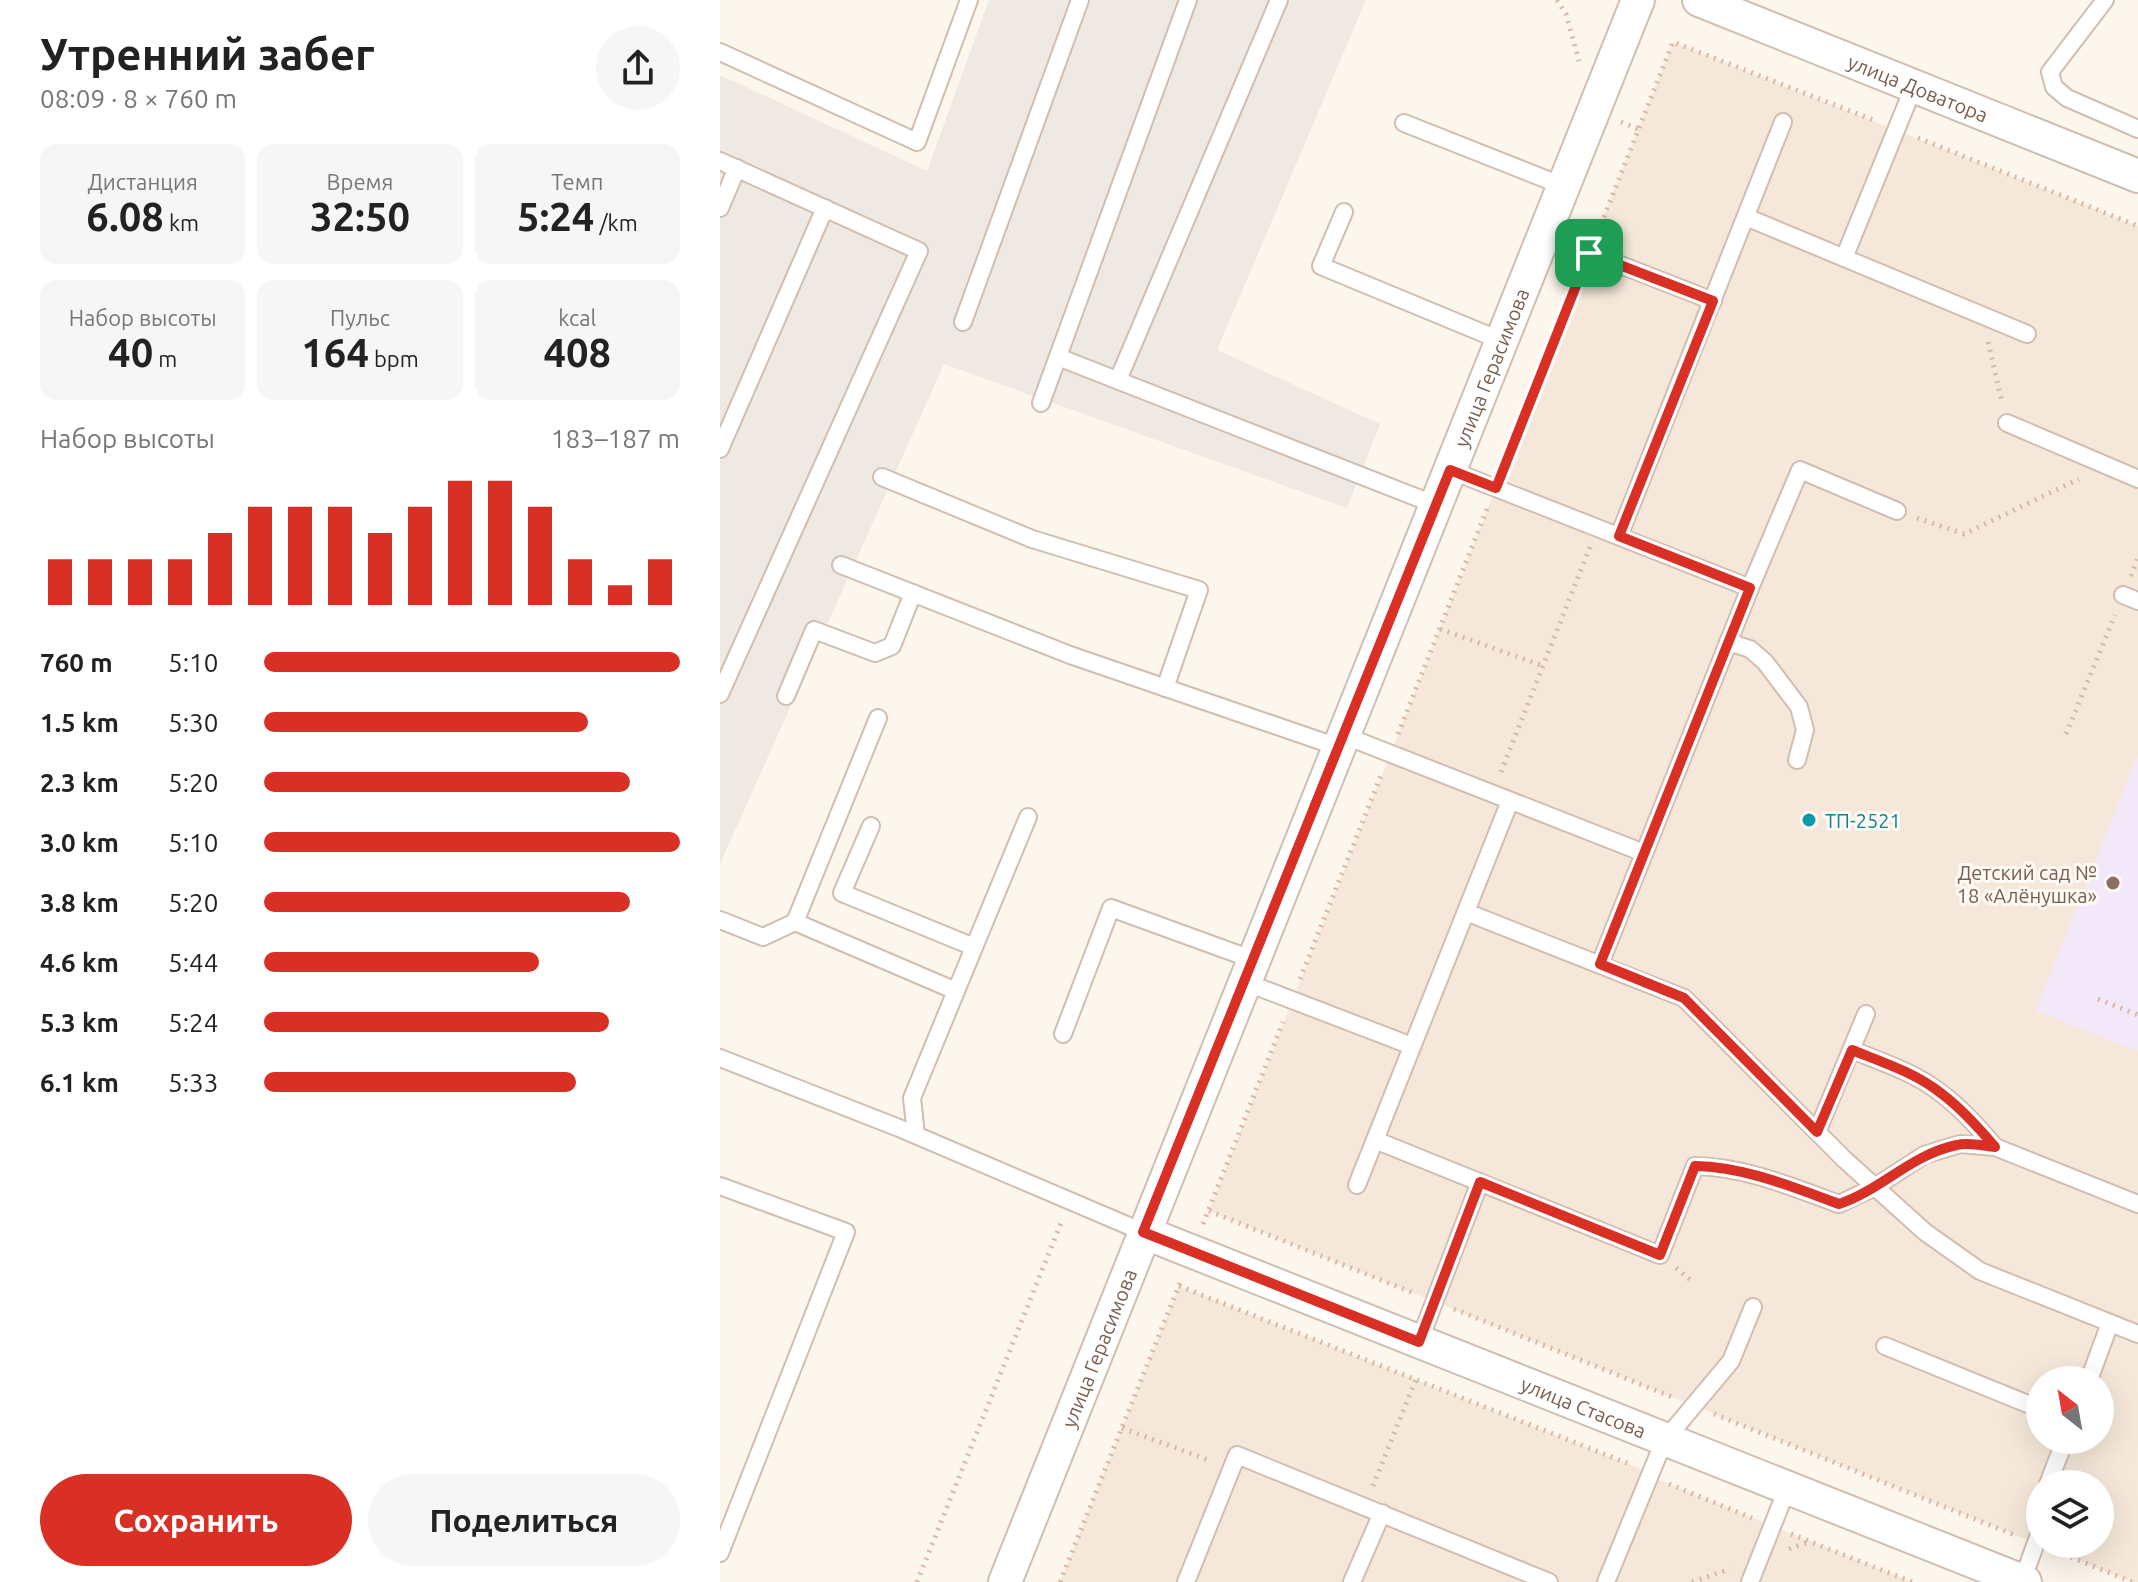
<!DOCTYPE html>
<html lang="ru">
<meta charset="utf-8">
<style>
:root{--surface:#fff;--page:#f6f6f6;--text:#222;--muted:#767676;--accent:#d93025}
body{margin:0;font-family:Ubuntu,sans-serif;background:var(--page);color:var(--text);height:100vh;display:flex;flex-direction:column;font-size:30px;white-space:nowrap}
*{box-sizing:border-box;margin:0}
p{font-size:26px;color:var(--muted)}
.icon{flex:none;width:44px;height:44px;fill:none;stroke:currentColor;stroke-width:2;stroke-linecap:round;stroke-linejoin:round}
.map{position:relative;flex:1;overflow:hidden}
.sheet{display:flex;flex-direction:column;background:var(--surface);width:720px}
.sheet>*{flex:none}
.needle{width:52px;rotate:329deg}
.fabs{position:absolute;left:1306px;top:1366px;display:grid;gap:16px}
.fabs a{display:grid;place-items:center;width:88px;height:88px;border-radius:50%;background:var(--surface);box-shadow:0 8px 32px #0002;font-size:40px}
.pin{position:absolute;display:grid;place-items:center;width:68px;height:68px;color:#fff;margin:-34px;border-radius:16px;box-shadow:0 4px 12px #0006}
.round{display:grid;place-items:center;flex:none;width:84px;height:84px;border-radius:42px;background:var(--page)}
.overview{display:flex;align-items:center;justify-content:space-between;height:136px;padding:0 40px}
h1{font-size:44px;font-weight:600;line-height:60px}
.metrics{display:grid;grid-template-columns:repeat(3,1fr);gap:12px;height:136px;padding:8px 40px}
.metrics div{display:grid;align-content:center;border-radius:16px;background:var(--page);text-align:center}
.metrics b{font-size:40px;font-weight:600}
.metrics small{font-size:22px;font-weight:400}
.metrics p{font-size:22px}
.chart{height:224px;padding:16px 40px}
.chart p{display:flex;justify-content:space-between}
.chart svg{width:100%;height:144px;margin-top:8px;stroke:var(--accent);stroke-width:6}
.cta{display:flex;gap:16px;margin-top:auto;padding:16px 40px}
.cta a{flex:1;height:92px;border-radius:48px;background:var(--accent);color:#fff;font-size:32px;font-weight:600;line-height:92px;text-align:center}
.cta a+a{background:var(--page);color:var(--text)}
ul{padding:0 40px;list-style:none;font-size:26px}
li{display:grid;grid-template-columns:128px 96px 1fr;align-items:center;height:60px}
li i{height:20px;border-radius:10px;background:var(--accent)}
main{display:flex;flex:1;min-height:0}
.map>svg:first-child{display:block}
.residential{fill:#f5e8da;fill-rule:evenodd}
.industrial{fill:#efe9e4}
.education{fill:#f3e8fa}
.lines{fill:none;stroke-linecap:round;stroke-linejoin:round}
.service-casing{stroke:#d1beb0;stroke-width:20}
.minor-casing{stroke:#d1beb0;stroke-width:36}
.path{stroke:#d9b8a5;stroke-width:5;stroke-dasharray:2 6;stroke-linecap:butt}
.service{stroke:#fff;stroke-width:16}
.minor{stroke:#fff;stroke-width:32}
.route-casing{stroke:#fff;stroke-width:16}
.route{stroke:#d93025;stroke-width:10}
.culture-dot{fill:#0f9aa8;stroke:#fffaf3;stroke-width:3}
.education-dot{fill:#8d6e63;stroke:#fffaf3;stroke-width:3}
.labels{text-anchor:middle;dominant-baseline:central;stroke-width:6;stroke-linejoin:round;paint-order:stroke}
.street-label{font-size:20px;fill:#7a5c4d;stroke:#fffaf3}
.culture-label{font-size:20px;fill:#0d838f;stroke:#fffaf3;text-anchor:start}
.education-label{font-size:20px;fill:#785e54;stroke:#fffaf3;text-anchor:end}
</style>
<main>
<section class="sheet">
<div class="overview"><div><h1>Утренний забег</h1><p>08:09 · 8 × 760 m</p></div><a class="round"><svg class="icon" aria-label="share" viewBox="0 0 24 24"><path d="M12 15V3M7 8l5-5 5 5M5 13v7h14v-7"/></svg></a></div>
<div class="metrics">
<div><p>Дистанция</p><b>6.08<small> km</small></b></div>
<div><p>Время</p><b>32:50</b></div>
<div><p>Темп</p><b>5:24<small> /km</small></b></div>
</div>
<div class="metrics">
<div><p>Набор высоты</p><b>40<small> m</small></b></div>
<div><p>Пульс</p><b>164<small> bpm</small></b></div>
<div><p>kcal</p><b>408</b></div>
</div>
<div class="chart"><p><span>Набор высоты</span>183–187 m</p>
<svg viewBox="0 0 160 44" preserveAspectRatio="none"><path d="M5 44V30M15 44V30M25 44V30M35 44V30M45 44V22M55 44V14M65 44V14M75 44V14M85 44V22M95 44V14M105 44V6M115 44V6M125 44V14M135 44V30M145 44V38M155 44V30"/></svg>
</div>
<ul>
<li><b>760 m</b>5:10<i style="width:100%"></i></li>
<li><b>1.5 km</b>5:30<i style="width:78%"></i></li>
<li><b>2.3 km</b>5:20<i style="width:88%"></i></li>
<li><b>3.0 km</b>5:10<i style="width:100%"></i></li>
<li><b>3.8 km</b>5:20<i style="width:88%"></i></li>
<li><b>4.6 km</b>5:44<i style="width:66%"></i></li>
<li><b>5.3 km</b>5:24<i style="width:83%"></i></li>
<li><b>6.1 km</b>5:33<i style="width:75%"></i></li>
</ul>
<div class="cta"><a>Сохранить</a><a>Поделиться</a></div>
</section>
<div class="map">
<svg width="1418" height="1582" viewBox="0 0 1418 1582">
<rect width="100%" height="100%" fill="#fdf6ec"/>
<!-- residential -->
<g class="residential">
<path d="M953 42 1418 226V1582H1412L489 1211ZM1320 1380H1380V1440H1320ZM1320 1484H1380V1544H1320Z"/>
<polygon points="459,1286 916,1467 929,1476 1192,1582 340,1582"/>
</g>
<!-- industrial -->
<polygon class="industrial" points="269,0 646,0 497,350 660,424 627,508 224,364 0,864 0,75 207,171"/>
<!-- education -->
<polygon class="education" points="1418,755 1418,1051 1316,1011"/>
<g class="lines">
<defs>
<g id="service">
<polyline points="1385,0 1330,72 1334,87 1347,98 1418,129"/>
<polyline points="0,52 197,142 249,0"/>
<polyline points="684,123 843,186"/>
<polyline points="0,161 199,251 0,694"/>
<polyline points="0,208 17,168"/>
<polyline points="624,212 601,266 782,341"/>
<polyline points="1026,217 1307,334"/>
<polyline points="824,235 993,301"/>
<polyline points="1124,258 1194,86"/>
<polyline points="243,322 360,0"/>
<polyline points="338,357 716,505"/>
<polyline points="398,380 559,0"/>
<polyline points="321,403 468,0"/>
<polyline points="1287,423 1418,479"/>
<polyline points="0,449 105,208"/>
<polyline points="730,470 1030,588 1080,470 1177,511"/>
<polyline points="162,477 312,539 479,590 445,688"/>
<polyline points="899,536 1063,122"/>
<polyline points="121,565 350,655 618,747"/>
<polyline points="1403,595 1418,601"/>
<polyline points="1008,642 1030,649 1045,662 1079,707 1085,730 1077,760"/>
<polyline points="66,696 94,630 155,653 172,646 193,593"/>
<polyline points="158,718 75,922 236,991 192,1098 196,1135"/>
<polyline points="623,735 924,853"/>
<polyline points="151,826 122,893 254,947"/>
<polyline points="746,912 964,998 1124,1159 1205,1232 1260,1271 1418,1334"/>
<polyline points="0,920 43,937 75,922"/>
<polyline points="880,964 1030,588"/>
<polyline points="525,982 692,1046"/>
<polyline points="236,991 308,817"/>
<polyline points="343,1034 391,908 534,960"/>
<path d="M1132 1050C1162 1062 1196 1073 1222 1094 1242 1109 1259 1128 1275 1147"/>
<polyline points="0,1058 179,1128 423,1232"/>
<polyline points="1097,1132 1146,1014"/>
<path d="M655 1140 940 1255 975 1166C1026 1167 1072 1187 1119 1204L1155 1187 1204 1155 1240 1144 1275 1147 1418 1204"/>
<polyline points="637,1185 790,801"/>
<polyline points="0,1186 126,1232 0,1553"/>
<polyline points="699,1342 760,1182"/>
<polyline points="1165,1346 1320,1409"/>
<polyline points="1369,1380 1390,1323"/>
<polyline points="1328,1484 1345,1440"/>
<polyline points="1302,1581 1320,1532"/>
<polyline points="466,1582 517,1455 829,1582"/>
<polyline points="632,1582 662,1513"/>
<polyline points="886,1582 944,1441 1011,1361 1033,1307"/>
<polyline points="1030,1582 1067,1489"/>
</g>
<g id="minor">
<path id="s1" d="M979 0 1418 176"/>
<path id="s2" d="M423 1232 1305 1582"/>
<path id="s3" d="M285 1582 918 0"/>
</g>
</defs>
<!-- service casing -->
<use href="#service" class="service-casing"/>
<!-- minor casing -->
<use href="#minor" class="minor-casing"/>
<!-- path -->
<g class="path">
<polyline points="837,0 846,14 859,61"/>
<polyline points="901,122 918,129"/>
<polyline points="1198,138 1418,226"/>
<polyline points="878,232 953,42 1156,121"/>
<polyline points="1268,342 1282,402"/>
<polyline points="784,466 861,275"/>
<polyline points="1197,518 1244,534 1359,479"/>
<polyline points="1411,576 1418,558"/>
<polyline points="720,629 823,666"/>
<polyline points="678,734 767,509"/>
<polyline points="1346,734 1395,615"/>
<polyline points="781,772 870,547"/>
<polyline points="580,979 662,773"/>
<polyline points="1378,999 1418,1015"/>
<polyline points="489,1211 696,1294"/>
<polyline points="483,1224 563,1022"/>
<polyline points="956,1268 973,1282"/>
<polyline points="459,1286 912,1465"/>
<polyline points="734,1309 952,1397"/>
<polyline points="994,1414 1297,1536"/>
<polyline points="402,1428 491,1461"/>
<polyline points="949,1484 1032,1518"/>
<polyline points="653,1486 696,1379"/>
<polyline points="1071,1534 1192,1582"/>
<polyline points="1069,1549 1089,1542"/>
<polyline points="1336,1551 1412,1582"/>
<polyline points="197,1582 341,1223"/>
<polyline points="340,1582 462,1278"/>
<polyline points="972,1582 1010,1569"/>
</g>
<!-- service -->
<use href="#service" class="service"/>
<!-- minor -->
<use href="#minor" class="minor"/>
</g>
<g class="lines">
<defs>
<path id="route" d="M869 253 993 301 899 536 1030 588 880 964 964 998 1097 1132 1132 1050C1162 1062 1196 1073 1222 1094 1242 1109 1259 1128 1275 1147 1264 1146 1249 1142 1237 1145 1192 1154 1161 1190 1119 1204 1072 1187 1026 1167 975 1166L940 1255 760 1182 699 1342 423 1232 730 470 776 488Z"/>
</defs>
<!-- route casing -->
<use href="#route" class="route-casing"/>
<!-- route -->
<use href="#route" class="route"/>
</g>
<!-- markers -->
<circle class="culture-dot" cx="1089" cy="820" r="8"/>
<circle class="education-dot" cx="1393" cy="883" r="8"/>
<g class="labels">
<!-- street labels -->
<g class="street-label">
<text stroke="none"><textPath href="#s1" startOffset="236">улица Доватора</textPath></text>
<text stroke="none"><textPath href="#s3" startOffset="1308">улица Герасимова</textPath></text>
<text stroke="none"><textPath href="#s3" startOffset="252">улица Герасимова</textPath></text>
<text stroke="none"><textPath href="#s2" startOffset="474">улица Стасова</textPath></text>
</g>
<!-- culture labels -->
<g class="culture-label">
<text x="1105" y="820">ТП-2521</text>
</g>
<!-- education labels -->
<g class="education-label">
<text x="1377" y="872">Детский сад №<tspan x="1377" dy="23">18 «Алёнушка»</tspan></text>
</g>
</g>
</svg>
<div class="fabs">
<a><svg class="needle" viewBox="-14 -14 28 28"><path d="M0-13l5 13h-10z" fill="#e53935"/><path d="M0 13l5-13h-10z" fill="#767676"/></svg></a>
<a><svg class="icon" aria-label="layers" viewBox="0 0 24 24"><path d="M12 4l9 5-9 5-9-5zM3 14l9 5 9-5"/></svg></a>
</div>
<div class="pin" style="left:869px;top:253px;background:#1e9e55"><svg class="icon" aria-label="arrive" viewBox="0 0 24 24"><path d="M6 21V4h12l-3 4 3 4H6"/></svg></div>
</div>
</main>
